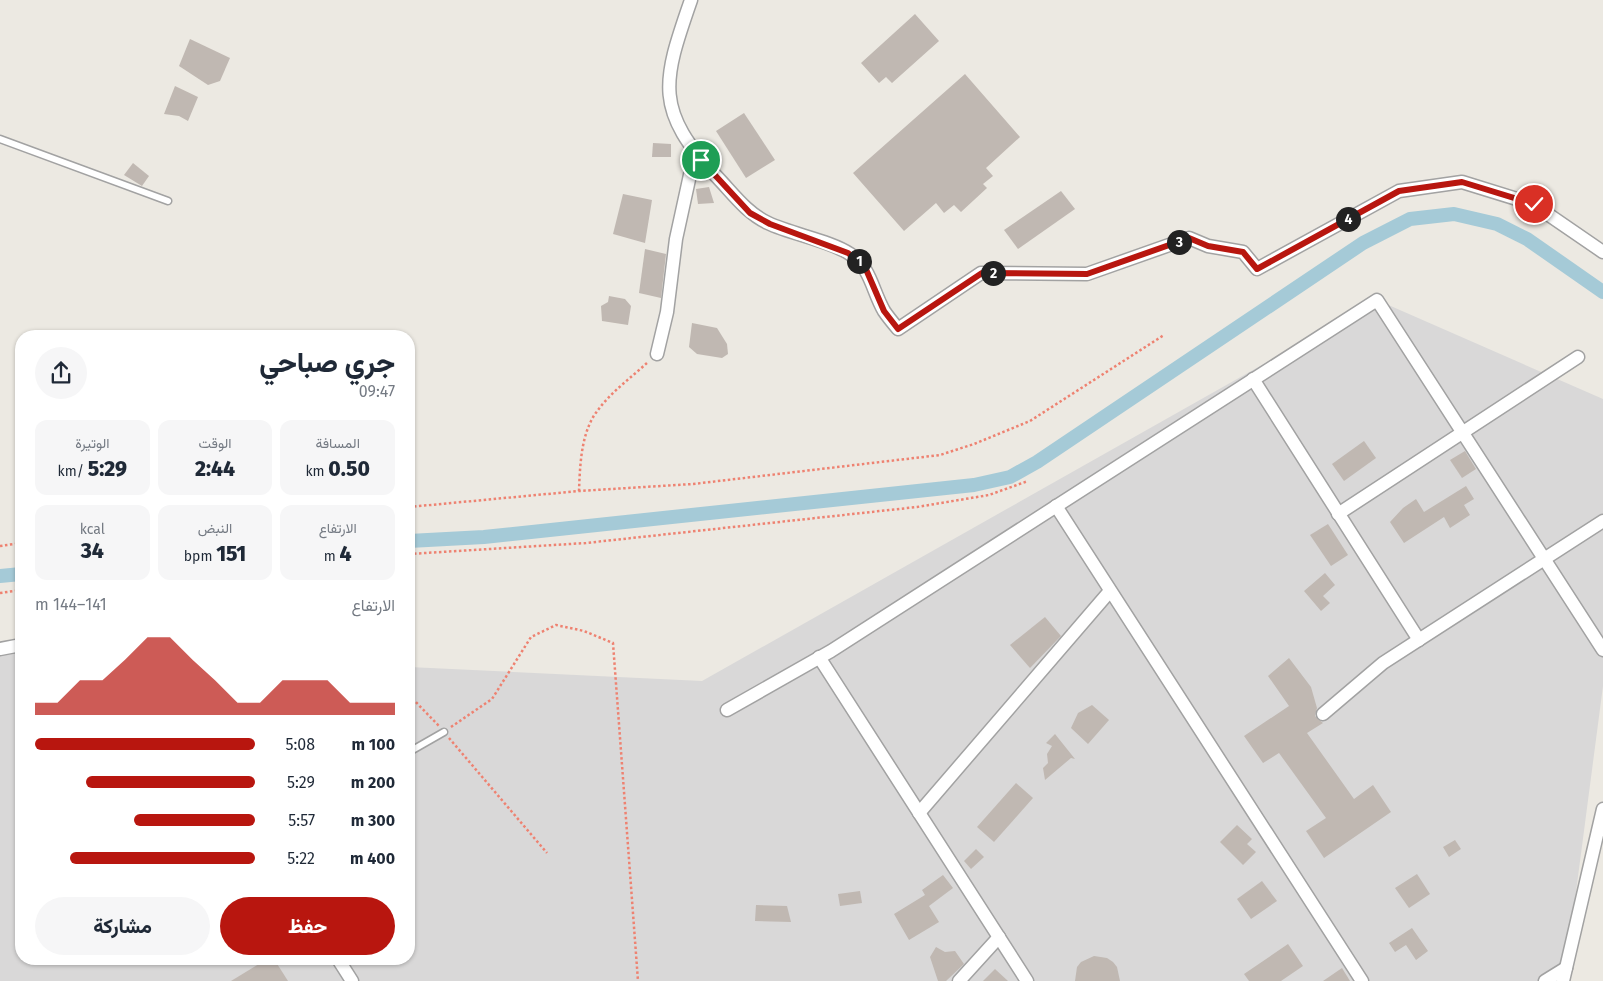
<!DOCTYPE html>
<html lang="ar">
<meta charset="utf-8">
<style>
:root{--surface:#fff;--page:#f6f6f7;--text:#1f2937;--muted:#747a83;--accent:#b8160f}
body{margin:0;font-family:"Fira Sans",Vazirmatn,sans-serif;background:var(--page);color:var(--text);direction:rtl;height:100vh;display:flex;flex-direction:column;font-size:19px;white-space:nowrap}
*{box-sizing:border-box;margin:0}
p{font-size:16px;color:var(--muted)}
.icon{flex:none;width:28px;height:28px;fill:none;stroke:currentColor;stroke-width:2;stroke-linecap:round;stroke-linejoin:round}
.map{position:relative;flex:1;overflow:hidden;direction:ltr}
.details{position:absolute;left:15px;top:330px;width:400px;height:635px;display:flex;flex-direction:column;background:var(--surface);border-radius:20px;box-shadow:0 1px 4px #0004;direction:rtl}
.details>*{flex:none}
.pin{position:absolute;display:grid;place-items:center;width:42px;height:42px;color:#fff;margin:-21px;border:2px solid #fff;border-radius:50%;box-shadow:0 1px 5px #0007}
.km{position:absolute;width:25px;height:25px;margin:-12px;border-radius:50%;background:#222;color:#fff;font-size:14px;line-height:25px;text-align:center}
.round{display:grid;place-items:center;flex:none;width:52px;height:52px;border-radius:26px;background:var(--page)}
.summary{display:flex;align-items:center;justify-content:space-between;height:85px;padding:0 20px}
h1{font-size:28px;font-weight:800;line-height:38px}
.stats{display:grid;grid-template-columns:repeat(3,1fr);gap:8px;height:85px;padding:5px 20px}
.stats div{display:grid;align-content:center;border-radius:12px;background:var(--page);text-align:center}
.stats b{font-size:21px;font-weight:800}
.stats small{font-size:14px;font-weight:400}
.stats p{font-size:14px}
.chart{height:140px;padding:10px 20px}
.chart p{display:flex;justify-content:space-between}
.chart svg{width:100%;height:90px;margin-top:5px;fill:var(--accent);opacity:.7}
.button{display:flex;gap:10px;margin-top:auto;padding:10px 20px}
.button a{flex:1;height:58px;border-radius:30px;background:var(--accent);color:#fff;font-size:20px;font-weight:800;line-height:58px;text-align:center}
.button a+a{background:var(--page);color:var(--text)}
ul{padding:0 20px;list-style:none;font-size:16px}
li{display:grid;grid-template-columns:80px 60px 1fr;align-items:center;height:38px}
li i{height:12px;border-radius:6px;background:var(--accent)}
.map>svg:first-child{display:block}
.residential{fill:#d9d8d8}
.lines{fill:none;stroke-linecap:round;stroke-linejoin:round}
.canal{stroke:#a5cad7;stroke-width:14}
.building{fill:#c0b8b2}
.lane-casing{stroke:#a2a2a2;stroke-width:9}
.street-casing{stroke:#a2a2a2;stroke-width:15}
.path{stroke:#ee8271;stroke-width:2.5;stroke-dasharray:2.5 2.5;stroke-linecap:butt}
.lane{stroke:#fff;stroke-width:6}
.street{stroke:#fff;stroke-width:12}
.route-casing{stroke:#fff;stroke-width:10}
.route{stroke:#b8160f;stroke-width:6}
</style>
<div class="map">
<svg width="1603" height="981" viewBox="0 0 1603 981">
<rect width="100%" height="100%" fill="#ece9e2"/>
<!-- residential -->
<polygon class="residential" points="1377,300 1603,399 1603,686 1566,968 1545,981 0,981 0,648 21,649 21,959 409,959 409,667 702,681"/>
<g class="lines">
<!-- canal -->
<g class="canal">
<polyline points="409,541 484,537 974,485 1010,477 1037,462 1363,243 1410,219 1454,214 1497,224 1527,239 1603,292"/>
<polyline points="0,576 21,574"/>
</g>
</g>
<!-- building -->
<g class="building">
<polygon points="915,14 939,41 892,83 886,77 879,83 861,63"/>
<polygon points="190,39 230,58 220,81 208,85 179,66"/>
<polygon points="965,74 1020,137 986,168 993,176 983,184 987,188 961,212 954,205 944,213 936,203 904,231 853,173"/>
<polygon points="175,86 198,97 188,121 179,116 164,114"/>
<polygon points="744,113 775,160 746,178 716,131"/>
<polygon points="653,143 671,144 671,157 652,157"/>
<polygon points="133,163 149,176 142,186 124,175"/>
<polygon points="709,187 714,203 698,204 696,189"/>
<polygon points="1061,191 1075,209 1018,249 1004,230"/>
<polygon points="623,194 652,200 645,243 613,234"/>
<polygon points="645,249 666,254 661,298 639,293"/>
<polygon points="609,296 625,299 631,306 628,325 602,321 601,306 608,302"/>
<polygon points="692,323 717,328 727,344 728,354 722,358 697,354 689,347"/>
<polygon points="1364,441 1376,458 1344,481 1332,464"/>
<polygon points="1465,451 1476,469 1462,478 1450,460"/>
<polygon points="1466,486 1474,499 1464,505 1470,515 1450,528 1444,517 1404,543 1390,522 1403,508 1416,499 1424,512"/>
<polygon points="1328,524 1348,555 1331,566 1310,535"/>
<polygon points="1325,573 1335,585 1323,596 1330,603 1321,611 1304,591"/>
<polygon points="1045,617 1061,636 1030,668 1010,645"/>
<polygon points="1289,658 1311,687 1317,708 1315,716 1323,723 1307,733 1354,799 1373,785 1391,812 1324,858 1306,831 1326,818 1279,753 1263,763 1244,736 1289,706 1268,676"/>
<polygon points="1092,705 1109,720 1088,744 1071,728 1078,713"/>
<polygon points="1055,734 1075,759 1071,758 1045,780 1043,768 1048,763 1047,754 1052,746 1046,743"/>
<polygon points="1016,783 1033,798 994,842 977,827"/>
<polygon points="1237,825 1252,839 1247,844 1256,852 1243,865 1220,842"/>
<polygon points="1455,840 1461,849 1449,857 1443,847"/>
<polygon points="976,849 984,857 971,869 964,861"/>
<polygon points="1417,874 1430,894 1409,908 1395,888"/>
<polygon points="943,875 953,888 929,906 939,922 909,940 894,914 925,895 922,890"/>
<polygon points="1262,881 1277,901 1251,919 1237,899"/>
<polygon points="860,891 862,903 840,906 838,894"/>
<polygon points="756,905 787,906 791,922 755,921"/>
<polygon points="1412,928 1428,951 1416,960 1406,945 1395,952 1389,943"/>
<polygon points="1288,944 1303,966 1281,981 1249,981 1244,974"/>
<polygon points="936,947 945,952 955,951 964,964 946,981 938,981 930,957"/>
<polygon points="1094,956 1107,958 1113,962 1117,967 1120,981 1075,981 1077,967 1081,962"/>
<polygon points="267,959 274,959 288,981 231,981"/>
<polygon points="1342,968 1350,981 1323,981"/>
<polygon points="995,969 1008,981 983,981"/>
</g>
<g class="lines">
<defs>
<g id="lane">
<polyline points="0,139 168,201"/>
<polyline points="409,752 444,732"/>
</g>
<g id="street">
<path d="M691 0C662 83 654 110 718 178 734 195 747 213 768 223 791 234 831 241 850 254 871 268 872 290 884 311 888 317 893 323 898 329L981 273 1087 274 1189 238 1208 246 1243 252 1257 269 1399 191 1462 182 1533 204 1603 252"/>
<polyline points="657,354 667,312 676,239 695,152"/>
<polyline points="1253,379 1419,640"/>
<polyline points="1056,506 1362,981"/>
<polyline points="1338,514 1578,357"/>
<polyline points="0,649 21,645"/>
<polyline points="819,657 1027,981"/>
<polyline points="727,710 831,651 1377,300 1603,650"/>
<polyline points="1323,714 1383,663 1603,521"/>
<polyline points="919,813 1110,591"/>
<polyline points="338,959 352,981"/>
<polyline points="959,981 999,937"/>
<polyline points="1545,981 1566,968"/>
<polyline points="1563,981 1603,809"/>
</g>
</defs>
<!-- lane casing -->
<use href="#lane" class="lane-casing"/>
<!-- street casing -->
<use href="#street" class="street-casing"/>
<!-- path -->
<g class="path">
<path d="M579 491C580 465 581 431 598 410 611 392 632 377 648 362"/>
<polyline points="409,507 579,491 693,484 940,455 974,444 1030,421 1164,335"/>
<polyline points="0,546 21,543"/>
<polyline points="409,554 586,543 917,507 989,495 1028,481"/>
<polyline points="0,593 21,590"/>
<polyline points="409,695 439,726"/>
<polyline points="451,727 492,699 531,637 556,625 584,631 613,643 638,981"/>
<polyline points="449,738 547,853"/>
</g>
<!-- lane -->
<use href="#lane" class="lane"/>
<!-- street -->
<use href="#street" class="street"/>
</g>
<g class="lines">
<defs>
<polyline id="route" points="701,160 750,213 770,224 848,253 865,267 884,311 898,329 982,273 1087,274 1189,238 1208,246 1243,252 1257,269 1399,191 1462,182 1534,204"/>
</defs>
<!-- route casing -->
<use href="#route" class="route-casing"/>
<!-- route -->
<use href="#route" class="route"/>
</g>
</svg>
<div class="pin" style="left:701px;top:160px;background:#1e9e55"><svg class="icon" aria-label="arrive" viewBox="0 0 24 24"><path d="M6 21V4h12l-3 4 3 4H6"/></svg></div>
<div class="pin" style="left:1534px;top:204px;background:#d93025"><svg class="icon" aria-label="check" viewBox="0 0 24 24"><path d="M5 12l5 5 9-10"/></svg></div>
<b class="km" style="left:859px;top:261px">1</b>
<b class="km" style="left:993px;top:273px">2</b>
<b class="km" style="left:1179px;top:242px">3</b>
<b class="km" style="left:1348px;top:219px">4</b>
<section class="details">
<div class="summary"><div><h1>جري صباحي</h1><p>09:47</p></div><a class="round"><svg class="icon" aria-label="share" viewBox="0 0 24 24"><path d="M12 15V3M7 8l5-5 5 5M5 13v7h14v-7"/></svg></a></div>
<div class="stats">
<div><p>المسافة</p><b>0.50<small> km</small></b></div>
<div><p>الوقت</p><b>2:44</b></div>
<div><p>الوتيرة</p><b>5:29<small> /km</small></b></div>
</div>
<div class="stats">
<div><p>الارتفاع</p><b>4<small> m</small></b></div>
<div><p>النبض</p><b>151<small> bpm</small></b></div>
<div><p>kcal</p><b>34</b></div>
</div>
<div class="chart"><p><span>الارتفاع</span>141–144 m</p>
<svg viewBox="0 0 160 44" preserveAspectRatio="none"><path d="M0 44V38L10 38L20 27L30 27L40 17L50 6L60 6L70 17L80 27L90 38L100 38L110 27L120 27L130 27L140 38L150 38L160 38V44z"/></svg>
</div>
<ul>
<li><b>100 m</b>5:08<i style="width:100%"></i></li>
<li><b>200 m</b>5:29<i style="width:77%"></i></li>
<li><b>300 m</b>5:57<i style="width:55%"></i></li>
<li><b>400 m</b>5:22<i style="width:84%"></i></li>
</ul>
<div class="button"><a>حفظ</a><a>مشاركة</a></div>
</section>
</div>
